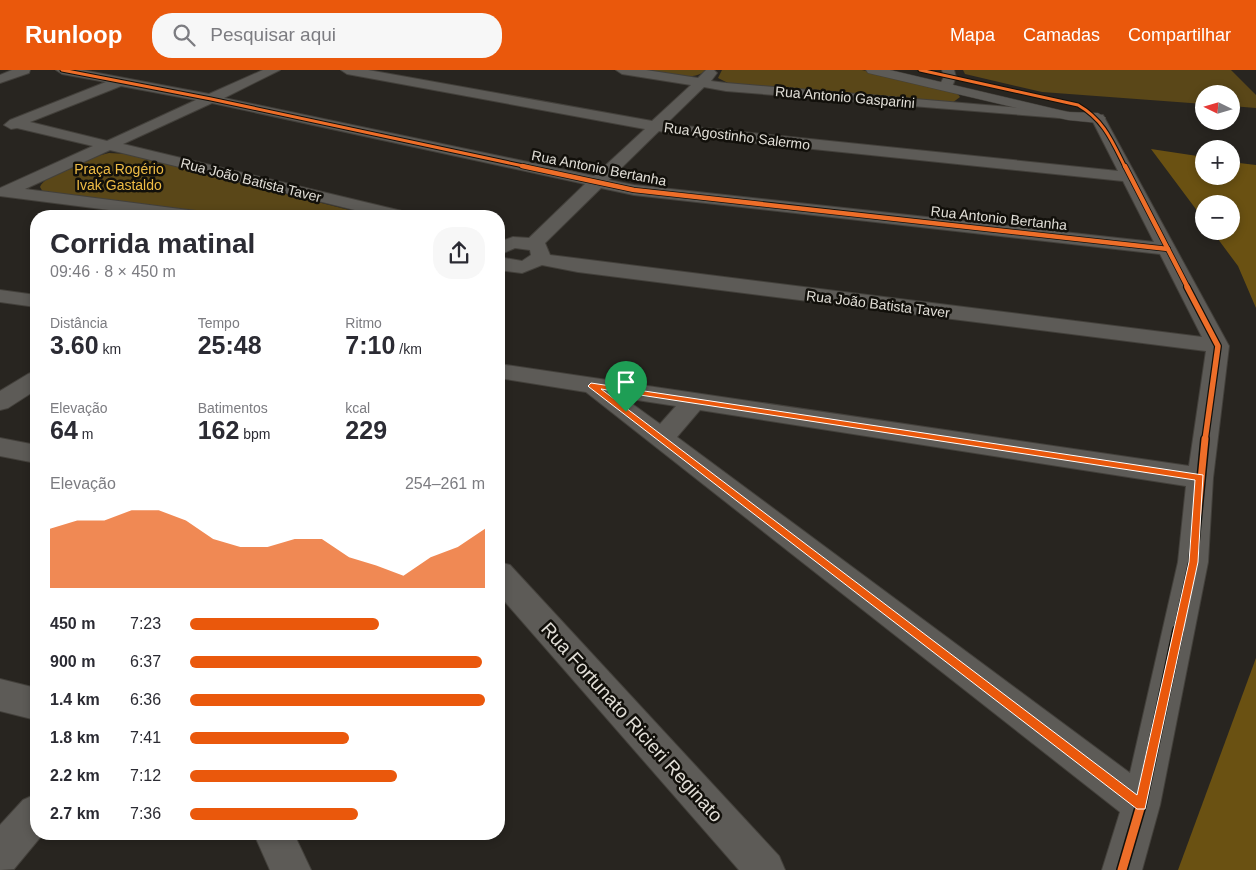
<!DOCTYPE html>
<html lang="pt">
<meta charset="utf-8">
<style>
:root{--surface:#fff;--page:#f7f7f7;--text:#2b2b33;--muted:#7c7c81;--accent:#ea580c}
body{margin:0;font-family:Arial,sans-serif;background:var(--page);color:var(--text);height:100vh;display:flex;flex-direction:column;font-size:19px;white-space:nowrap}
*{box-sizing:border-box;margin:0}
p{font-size:16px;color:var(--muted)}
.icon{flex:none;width:28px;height:28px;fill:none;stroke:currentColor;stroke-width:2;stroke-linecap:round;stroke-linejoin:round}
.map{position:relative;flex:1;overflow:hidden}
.drawer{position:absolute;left:30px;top:140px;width:475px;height:630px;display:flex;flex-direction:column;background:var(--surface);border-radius:20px;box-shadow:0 2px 8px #0003}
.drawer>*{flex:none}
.needle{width:32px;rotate:275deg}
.buttons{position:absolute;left:1195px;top:15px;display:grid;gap:10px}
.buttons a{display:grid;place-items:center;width:45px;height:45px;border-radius:50%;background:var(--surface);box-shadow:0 2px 8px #0003;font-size:25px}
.pin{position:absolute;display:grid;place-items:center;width:42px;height:42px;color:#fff;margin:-51px -21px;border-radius:50% 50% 50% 0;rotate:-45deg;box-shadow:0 0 5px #0007}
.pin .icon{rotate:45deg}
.round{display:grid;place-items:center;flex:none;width:52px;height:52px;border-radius:20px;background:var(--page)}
.headline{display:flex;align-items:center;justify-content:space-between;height:85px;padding:0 20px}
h1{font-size:28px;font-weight:700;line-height:38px}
.metrics{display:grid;grid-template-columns:repeat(3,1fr);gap:8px;height:85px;padding:5px 20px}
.metrics div{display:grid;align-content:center}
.metrics b{font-size:25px;font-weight:700}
.metrics small{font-size:14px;font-weight:400}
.metrics p{font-size:14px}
.chart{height:140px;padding:10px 20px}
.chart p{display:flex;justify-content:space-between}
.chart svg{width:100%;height:90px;margin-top:5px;fill:var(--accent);opacity:.7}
ul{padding:0 20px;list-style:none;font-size:16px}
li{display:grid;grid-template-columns:80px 60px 1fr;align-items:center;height:38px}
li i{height:12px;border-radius:6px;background:var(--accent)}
header{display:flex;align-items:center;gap:30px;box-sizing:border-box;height:70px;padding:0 25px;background:var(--accent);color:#fff}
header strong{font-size:24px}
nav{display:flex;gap:28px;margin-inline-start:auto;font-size:18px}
.search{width:350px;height:45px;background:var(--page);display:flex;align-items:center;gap:12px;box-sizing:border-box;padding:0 18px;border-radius:20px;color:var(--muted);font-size:19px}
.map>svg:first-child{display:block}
.green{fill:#5a4718}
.forest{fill:#6a5112}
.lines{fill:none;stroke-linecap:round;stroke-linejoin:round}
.minor-casing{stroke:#43403b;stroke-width:2}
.tertiary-casing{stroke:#43403b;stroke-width:1}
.minor{fill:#5d5b57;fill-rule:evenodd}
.tertiary{fill:#5d5b57;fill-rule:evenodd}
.cycleway-far4-casing{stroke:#12100b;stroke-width:5}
.cycleway-far3-casing{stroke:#12100b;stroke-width:6}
.cycleway-far2-casing{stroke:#12100b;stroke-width:8}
.cycleway-far1-casing{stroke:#12100b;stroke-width:10}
.cycleway-casing{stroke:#12100b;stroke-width:12}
.cycleway-far4{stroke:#ee6e29;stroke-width:3}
.cycleway-far3{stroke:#ee6e29;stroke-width:4.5}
.cycleway-far2{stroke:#ee6e29;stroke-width:5.5}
.cycleway-far1{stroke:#ee6e29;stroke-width:7}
.cycleway{stroke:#ee6e29;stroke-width:9}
.route{fill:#ea580c;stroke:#fff;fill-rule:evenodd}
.labels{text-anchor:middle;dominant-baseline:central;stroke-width:5;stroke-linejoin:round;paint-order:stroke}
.far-street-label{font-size:14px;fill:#e1ded7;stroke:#12100b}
.far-park-label{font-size:14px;fill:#efbc45;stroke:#12100b}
.near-street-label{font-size:19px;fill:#e1ded7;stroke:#12100b}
</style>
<header>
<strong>Runloop</strong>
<div class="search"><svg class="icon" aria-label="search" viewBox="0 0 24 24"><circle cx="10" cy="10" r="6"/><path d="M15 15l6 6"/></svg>Pesquisar aqui</div>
<nav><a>Mapa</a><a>Camadas</a><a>Compartilhar</a></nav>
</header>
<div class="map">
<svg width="1256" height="800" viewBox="0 0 1256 800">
<rect width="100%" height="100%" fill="#282520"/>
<!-- green -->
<g class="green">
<path d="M638 0H707C689 14 659 3 638 0Z"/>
<polygon points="722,0 862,0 945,19 957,23 960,27 952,33 730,14 718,8"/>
<polygon points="963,0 1231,0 1256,25 1256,38 1231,36 1231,24 1204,24 1204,34 1042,22 965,4"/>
<path d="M109 83 128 84 373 146H237L51 123 43 122 40 117C44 104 95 86 109 83Z"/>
</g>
<!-- forest -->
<g class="forest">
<polygon points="1151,79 1204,87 1204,106 1231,106 1231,92 1256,95 1256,238 1238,196 1212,161 1231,161 1231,134 1204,134 1204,150"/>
<polygon points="1256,588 1256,800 1178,800"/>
</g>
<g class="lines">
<defs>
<g id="minor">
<polygon points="12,0 30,0 29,3 0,13 0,5"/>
<path d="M56 0H82L209 24 263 0H280L224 28 594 106 645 59 347 4 341 0H368L652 51 691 15 622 4 616 0H646L698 8 706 0H714L717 3 711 11 726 13 1068 42 1075 46 1073 49 726 21 704 17 666 54 1118 101 1091 48 1093 45H1103L1229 276 1213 408 1208 492 1160 735 1142 800H1102L1120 742 586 322 499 308V294L1189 396 1206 281 578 202 542 195 522 203 499 200V187L522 191 531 185 530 180 515 178 499 185V172L513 167 529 168 585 114 212 33 123 74 406 142 409 146H379L110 80 25 119 196 141 202 142 205 146H156L0 126V118L93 76 17 58 11 59 4 55 10 50 106 12 62 4ZM121 16 196 30 107 71 30 52ZM659 61 687 66 1123 111 1154 172 634 115 609 110ZM601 118 634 125 1160 184 1202 267 550 185 545 173ZM624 328 676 336 660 354ZM700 340 1186 416 1178 492 1130 703 677 367Z"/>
<polygon points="942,0 954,0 956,7 951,19 946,20 939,16 944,7"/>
<polygon points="0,220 36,225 36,237 0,232"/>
<polygon points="36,301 36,320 8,338 0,340 0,321 28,304"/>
<polygon points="0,368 36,375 36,393 0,386"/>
<polygon points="499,492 510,495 779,786 785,800 739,800 499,525"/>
<polygon points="0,609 36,618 36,650 0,641"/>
<polygon points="36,724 36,764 43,764 14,799 0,800 0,755 23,730"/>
<polygon points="254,764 294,764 311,800 270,800"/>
</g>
<polygon id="tertiary" points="866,0 890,0 1068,42 1098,43 1106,48 1098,53 1068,50 868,3"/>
</defs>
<!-- minor casing -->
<use href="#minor" class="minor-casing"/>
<!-- tertiary casing -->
<use href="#tertiary" class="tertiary-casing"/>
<!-- minor -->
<use href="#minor" class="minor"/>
<!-- tertiary -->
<use href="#tertiary" class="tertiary"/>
<defs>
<g id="cycleway-far4">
<polyline points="62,0 211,29 528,97"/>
<path d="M920 0 1078 35C1104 50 1112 71 1125 97"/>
</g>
<g id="cycleway-far3">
<polyline points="522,96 634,120 1168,179"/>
<polyline points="1125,96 1188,218"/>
</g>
<polyline id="cycleway-far2" points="1187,217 1218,276 1205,370"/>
<polyline id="cycleway-far1" points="1178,561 1193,492 1205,369"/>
<polyline id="cycleway" points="1122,800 1141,735 1178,560"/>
</defs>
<!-- cycleway-far4 casing -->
<use href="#cycleway-far4" class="cycleway-far4-casing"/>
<!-- cycleway-far3 casing -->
<use href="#cycleway-far3" class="cycleway-far3-casing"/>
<!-- cycleway-far2 casing -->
<use href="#cycleway-far2" class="cycleway-far2-casing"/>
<!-- cycleway-far1 casing -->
<use href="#cycleway-far1" class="cycleway-far1-casing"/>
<!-- cycleway casing -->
<use href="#cycleway" class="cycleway-casing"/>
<!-- cycleway-far4 -->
<use href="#cycleway-far4" class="cycleway-far4"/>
<!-- cycleway-far3 -->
<use href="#cycleway-far3" class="cycleway-far3"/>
<!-- cycleway-far2 -->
<use href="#cycleway-far2" class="cycleway-far2"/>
<!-- cycleway-far1 -->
<use href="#cycleway-far1" class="cycleway-far1"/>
<!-- cycleway -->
<use href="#cycleway" class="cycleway"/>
</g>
<!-- route -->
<path class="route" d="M591 313 1203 405 1198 492 1145 739H1137L589 317 588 316ZM601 319 1195 410 1189 492 1137 725Z"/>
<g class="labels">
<!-- far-street labels -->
<g class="far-street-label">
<text transform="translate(845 27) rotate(5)">Rua Antonio Gasparini</text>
<text transform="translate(737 66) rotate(7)">Rua Agostinho Salermo</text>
<text transform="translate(599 98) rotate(11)">Rua Antonio Bertanha</text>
<text transform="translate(251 110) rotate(14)">Rua João Batista Taver</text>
<text transform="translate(999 148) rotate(6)">Rua Antonio Bertanha</text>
<text transform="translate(878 234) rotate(7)">Rua João Batista Taver</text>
</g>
<!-- far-park labels -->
<g class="far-park-label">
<text x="119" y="99">Praça Rogério<tspan x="119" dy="16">Ivak Gastaldo</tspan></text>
</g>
<!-- near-street labels -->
<g class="near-street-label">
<text transform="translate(632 652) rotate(48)">Rua Fortunato Ricieri Reginato</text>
</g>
</g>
</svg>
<div class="buttons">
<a><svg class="needle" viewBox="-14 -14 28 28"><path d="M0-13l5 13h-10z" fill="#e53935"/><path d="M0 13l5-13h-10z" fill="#7c7c81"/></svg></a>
<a>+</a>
<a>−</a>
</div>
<div class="pin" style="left:626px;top:342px;background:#1e9e55"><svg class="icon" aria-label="arrive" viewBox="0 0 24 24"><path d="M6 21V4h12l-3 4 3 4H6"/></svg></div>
<section class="drawer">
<div class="headline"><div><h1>Corrida matinal</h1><p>09:46 · 8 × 450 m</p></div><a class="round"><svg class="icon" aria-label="share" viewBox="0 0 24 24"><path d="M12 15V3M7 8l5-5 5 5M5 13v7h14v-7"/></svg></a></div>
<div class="metrics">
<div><p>Distância</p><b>3.60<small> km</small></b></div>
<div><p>Tempo</p><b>25:48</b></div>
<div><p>Ritmo</p><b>7:10<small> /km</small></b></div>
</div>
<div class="metrics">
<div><p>Elevação</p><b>64<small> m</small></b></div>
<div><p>Batimentos</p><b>162<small> bpm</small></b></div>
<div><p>kcal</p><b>229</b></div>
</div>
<div class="chart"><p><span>Elevação</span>254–261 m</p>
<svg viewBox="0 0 160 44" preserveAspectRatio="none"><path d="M0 44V15L10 11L20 11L30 6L40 6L50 11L60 20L70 24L80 24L90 20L100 20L110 29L120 33L130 38L140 29L150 24L160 15V44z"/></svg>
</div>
<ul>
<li><b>450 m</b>7:23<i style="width:64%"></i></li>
<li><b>900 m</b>6:37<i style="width:99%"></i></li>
<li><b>1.4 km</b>6:36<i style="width:100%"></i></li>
<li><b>1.8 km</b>7:41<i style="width:54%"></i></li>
<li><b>2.2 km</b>7:12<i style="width:70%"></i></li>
<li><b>2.7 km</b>7:36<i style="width:57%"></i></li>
</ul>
</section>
</div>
